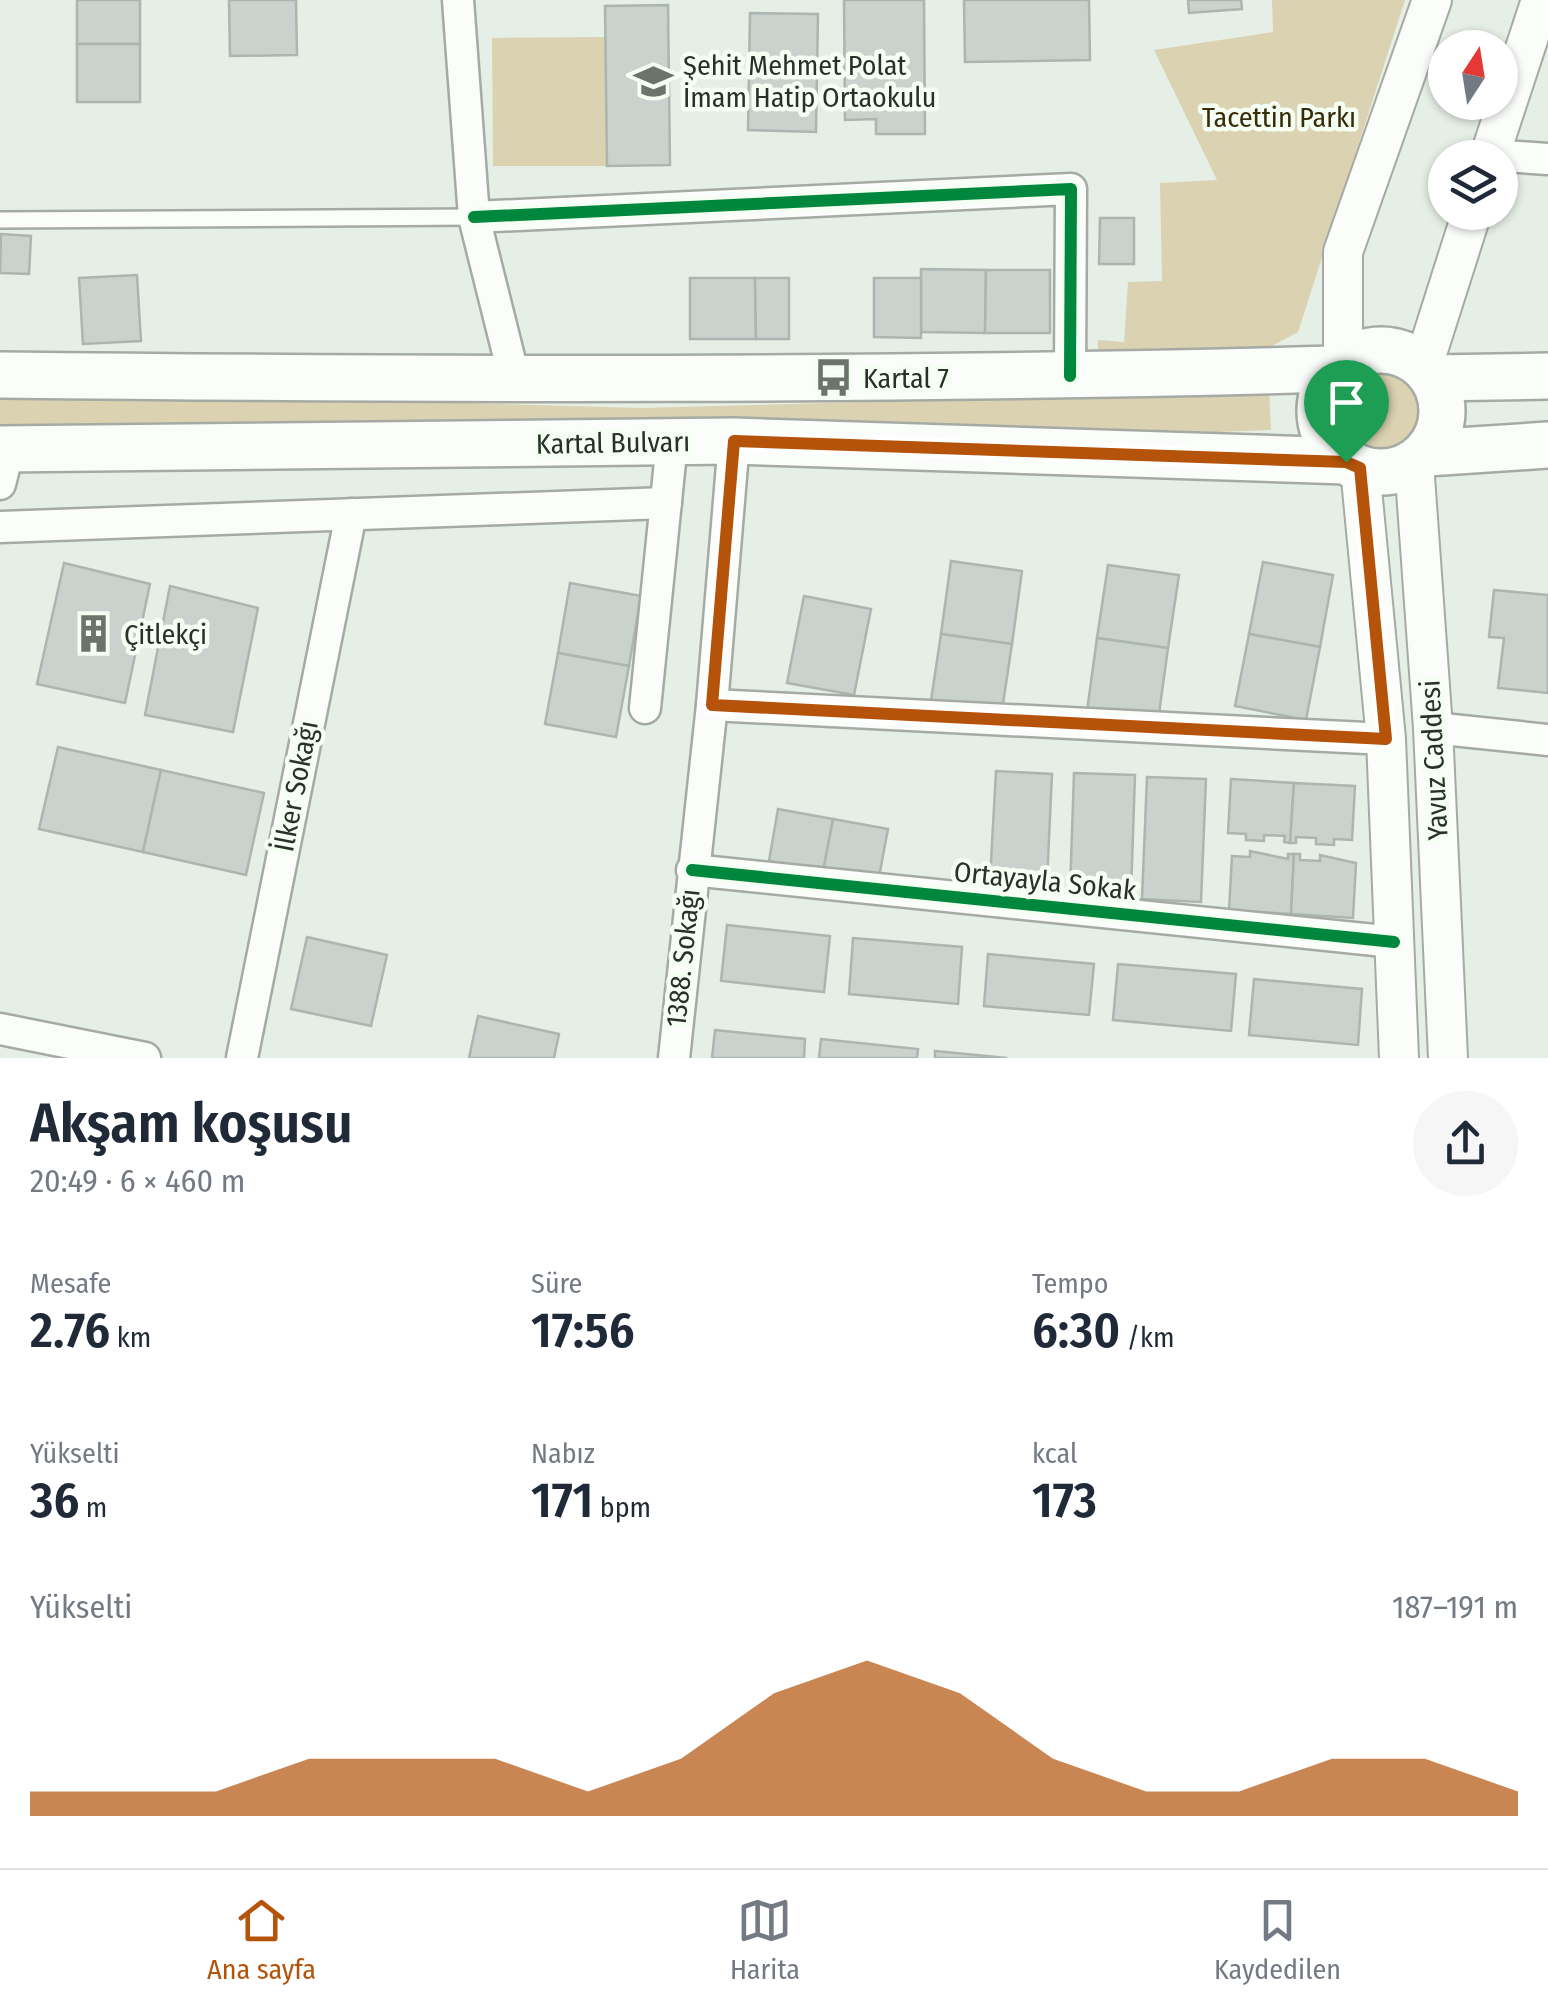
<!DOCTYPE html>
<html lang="tr">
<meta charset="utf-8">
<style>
:root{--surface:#fff;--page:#f6f6f7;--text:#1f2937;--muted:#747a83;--line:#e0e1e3;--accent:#b45309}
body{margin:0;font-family:"Fira Sans Condensed",sans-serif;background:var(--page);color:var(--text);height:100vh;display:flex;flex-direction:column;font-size:38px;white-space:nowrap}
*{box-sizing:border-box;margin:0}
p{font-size:32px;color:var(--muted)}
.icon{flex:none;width:55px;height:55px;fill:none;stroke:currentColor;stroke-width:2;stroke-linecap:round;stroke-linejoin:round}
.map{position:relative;height:1058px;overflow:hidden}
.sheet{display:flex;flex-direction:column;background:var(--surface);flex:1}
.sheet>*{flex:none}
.needle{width:65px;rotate:12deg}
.controls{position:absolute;left:1428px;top:30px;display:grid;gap:20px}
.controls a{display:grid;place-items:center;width:90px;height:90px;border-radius:50%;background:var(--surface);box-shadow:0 2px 8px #0004;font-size:50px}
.pin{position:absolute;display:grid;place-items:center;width:85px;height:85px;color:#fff;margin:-102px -42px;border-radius:50% 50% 50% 0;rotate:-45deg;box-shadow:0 0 10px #0007}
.pin .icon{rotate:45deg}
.round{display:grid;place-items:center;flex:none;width:105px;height:105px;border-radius:52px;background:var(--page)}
.headline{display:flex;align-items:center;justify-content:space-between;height:170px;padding:0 30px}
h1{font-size:55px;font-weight:600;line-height:75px}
.figures{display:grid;grid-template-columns:repeat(3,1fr);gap:15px;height:170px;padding:10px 30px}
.figures div{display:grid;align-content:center}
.figures b{font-size:50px;font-weight:600}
.figures small{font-size:28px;font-weight:400}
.figures p{font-size:28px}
.chart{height:280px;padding:20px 30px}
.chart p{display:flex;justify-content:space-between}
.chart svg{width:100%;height:180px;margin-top:10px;fill:var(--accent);opacity:.7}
.menu{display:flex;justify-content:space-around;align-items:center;height:140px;border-top:2px solid var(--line);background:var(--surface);font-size:28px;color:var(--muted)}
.menu a{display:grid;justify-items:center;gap:5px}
.menu .current{color:var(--accent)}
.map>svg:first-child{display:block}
.green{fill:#dad2b1}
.building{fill:#c9d2cc;stroke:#acb5af;stroke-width:2.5}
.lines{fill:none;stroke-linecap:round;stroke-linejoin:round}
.service-casing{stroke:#a5aba4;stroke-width:20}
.minor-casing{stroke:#a5aba4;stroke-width:35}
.tertiary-casing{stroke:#a5aba4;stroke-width:42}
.primary-casing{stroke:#a5aba4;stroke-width:50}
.service{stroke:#fbfdfb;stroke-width:15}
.minor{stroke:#fbfdfb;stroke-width:30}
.tertiary{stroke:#fbfdfb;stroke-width:38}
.primary{stroke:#fbfdfb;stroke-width:45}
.cycleway-casing{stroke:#f4fef3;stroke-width:19}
.cycleway{stroke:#00873e;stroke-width:12}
.route-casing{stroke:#fff;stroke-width:20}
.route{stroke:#b45309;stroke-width:12}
.labels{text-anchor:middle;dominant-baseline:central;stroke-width:9;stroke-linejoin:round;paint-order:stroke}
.poi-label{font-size:28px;fill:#293029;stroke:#f4fef3;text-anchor:start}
.park-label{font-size:28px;fill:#382b08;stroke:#f4fef3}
.street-label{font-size:28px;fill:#293029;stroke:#f4fef3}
</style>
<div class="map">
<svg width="1548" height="1058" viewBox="0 0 1548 1058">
<rect width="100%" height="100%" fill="#e6efe5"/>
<!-- green -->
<g class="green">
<polygon points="1272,0 1405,0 1298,332 1259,353 1098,369 1098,340 1124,342 1128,282 1162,281 1160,183 1217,180 1154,50 1273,32"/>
<polygon points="606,37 607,166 493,166 492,38"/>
<circle cx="1381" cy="411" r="43"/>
<polygon points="0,390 642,408 1269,391 1271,430 989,441 0,429"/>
</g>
<!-- building -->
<g class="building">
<rect x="77" y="0" width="63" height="44"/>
<polygon points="229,0 296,0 297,55 230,56"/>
<polygon points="844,0 924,0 925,134 876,134 876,119 845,120"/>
<polygon points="964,0 1089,0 1090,60 965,62"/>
<polygon points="1188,0 1241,0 1242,9 1189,13"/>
<polygon points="668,5 670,165 607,166 605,6"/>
<polygon points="750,13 818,14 816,132 748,130"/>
<rect x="77" y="44" width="63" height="58"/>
<polygon points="1100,218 1134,218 1134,264 1099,264"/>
<polygon points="1,234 31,236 29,274 0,273"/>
<polygon points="921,269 986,270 985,333 921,332"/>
<polygon points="986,270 1050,270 1050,333 985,333"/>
<polygon points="137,275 141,341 83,344 79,278"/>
<polygon points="690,278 755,278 756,339 690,339"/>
<polygon points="755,278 789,278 789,339 756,339"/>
<polygon points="874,278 921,278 921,338 874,337"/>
<polygon points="951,561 1022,571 1012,644 941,634"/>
<polygon points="1263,562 1333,575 1320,647 1249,634"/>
<polygon points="64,563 150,584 125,703 37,684"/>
<polygon points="1108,565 1179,575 1168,648 1097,638"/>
<polygon points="570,583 641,596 629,666 558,653"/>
<polygon points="170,586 258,608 233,732 145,715"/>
<polygon points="1494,590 1548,595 1548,693 1498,688 1504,638 1489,637"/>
<polygon points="804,596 871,609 854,695 787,683"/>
<polygon points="941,634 1012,644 1001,717 930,707"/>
<polygon points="1249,634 1320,647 1306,720 1235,706"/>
<polygon points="1097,638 1168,648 1158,721 1087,711"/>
<polygon points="558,653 629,666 616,737 545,724"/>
<polygon points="58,747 161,770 143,852 39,829"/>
<polygon points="161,770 264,793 246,875 143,852"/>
<polygon points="996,771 1052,774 1047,882 990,880"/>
<polygon points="1074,773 1135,775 1131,893 1070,891"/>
<polygon points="1147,777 1206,779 1201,902 1142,899"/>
<polygon points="1231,779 1294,783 1290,843 1284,842 1285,836 1264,835 1264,841 1246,840 1246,834 1228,833"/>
<polygon points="1294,783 1355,786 1352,840 1334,839 1334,845 1316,844 1316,838 1296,837 1296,843 1290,843"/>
<polygon points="778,809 833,819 823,872 769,861"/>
<polygon points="833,819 888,829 878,882 823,872"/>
<polygon points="1250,851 1288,859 1288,854 1294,854 1291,914 1229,910 1232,856 1250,857"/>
<polygon points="1294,854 1300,854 1300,860 1320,861 1320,855 1356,863 1353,918 1291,914"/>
<polygon points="727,925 830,936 824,992 721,981"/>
<polygon points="307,937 387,955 371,1026 291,1009"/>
<polygon points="853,938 962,947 958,1004 849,994"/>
<polygon points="988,954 1094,964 1089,1015 984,1006"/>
<polygon points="1118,964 1236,974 1231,1031 1113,1020"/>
<polygon points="1254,979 1362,989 1358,1045 1249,1035"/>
<polygon points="478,1016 559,1034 554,1058 469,1058"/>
<polygon points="715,1030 805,1039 804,1058 712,1058"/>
<polygon points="821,1039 918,1049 917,1058 819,1058"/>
<polygon points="935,1051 1007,1058 935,1058"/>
</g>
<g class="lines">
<defs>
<polyline id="service" points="0,220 474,217"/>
<g id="minor">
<polyline points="458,0 474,217 515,381"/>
<polyline points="1489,155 1548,159"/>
<polyline points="474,217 1071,189 1070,376"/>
<polyline points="0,484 9,449"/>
<polyline points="0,527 666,503"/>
<polyline points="712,705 1386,739"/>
<polyline points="645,708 672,442"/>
<polyline points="1433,728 1548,740"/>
<polyline points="692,870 1394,942"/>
<polyline points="0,1029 145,1058"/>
<polyline points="242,1058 351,514"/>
<polyline points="674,1058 712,705 734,441"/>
</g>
<g id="tertiary">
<polyline points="1489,158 1541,0"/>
<polyline points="1343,363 1343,252 1432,0"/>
<polyline points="1423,366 1472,212"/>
<polyline points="1414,463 1433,728 1448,1058"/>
<polyline points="1360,468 1386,739 1399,1058"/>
</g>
<g id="primary">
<circle cx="1381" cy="411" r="61"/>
<path d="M0 375C446 380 891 381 1336 369"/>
<polyline points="1433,378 1548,376"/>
<polyline points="0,449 734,441 1346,461"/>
<polyline points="1427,453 1548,445"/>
</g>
</defs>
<!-- service casing -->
<use href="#service" class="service-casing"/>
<!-- minor casing -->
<use href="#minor" class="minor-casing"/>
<!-- tertiary casing -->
<use href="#tertiary" class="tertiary-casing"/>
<!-- primary casing -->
<use href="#primary" class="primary-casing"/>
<!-- service -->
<use href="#service" class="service"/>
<!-- minor -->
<use href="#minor" class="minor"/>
<!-- tertiary -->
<use href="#tertiary" class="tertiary"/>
<!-- primary -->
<use href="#primary" class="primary"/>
<defs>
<g id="cycleway">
<polyline points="474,217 1071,189 1070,376"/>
<polyline points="712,705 1386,739"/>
<polyline points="692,870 1394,942"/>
</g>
</defs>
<!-- cycleway casing -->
<use href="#cycleway" class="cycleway-casing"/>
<!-- cycleway -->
<use href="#cycleway" class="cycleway"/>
</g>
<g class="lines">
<defs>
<polygon id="route" points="734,441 1346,462 1360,468 1386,739 712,705"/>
</defs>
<!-- route casing -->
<use href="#route" class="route-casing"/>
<!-- route -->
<use href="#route" class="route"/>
</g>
<!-- icons -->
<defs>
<symbol id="school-bare" viewBox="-9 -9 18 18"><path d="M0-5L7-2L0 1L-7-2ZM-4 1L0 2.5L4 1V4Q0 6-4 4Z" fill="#6b736b" stroke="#f4fef3" stroke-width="2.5" paint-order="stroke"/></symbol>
<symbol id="bus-bare" viewBox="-9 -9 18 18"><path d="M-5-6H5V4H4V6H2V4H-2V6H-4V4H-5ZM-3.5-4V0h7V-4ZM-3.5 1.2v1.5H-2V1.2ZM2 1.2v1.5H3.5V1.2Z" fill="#6b736b" stroke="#f4fef3" stroke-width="2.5" paint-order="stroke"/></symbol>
<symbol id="building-bare" viewBox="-9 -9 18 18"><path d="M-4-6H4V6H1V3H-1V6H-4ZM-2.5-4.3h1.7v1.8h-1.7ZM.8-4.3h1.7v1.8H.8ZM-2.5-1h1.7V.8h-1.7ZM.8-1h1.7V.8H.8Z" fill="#6b736b" stroke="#f4fef3" stroke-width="2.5" paint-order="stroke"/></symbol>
</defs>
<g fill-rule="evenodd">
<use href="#school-bare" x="626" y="54" width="55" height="55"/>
<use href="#bus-bare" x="806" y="350" width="55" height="55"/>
<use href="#building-bare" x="66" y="606" width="55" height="55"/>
</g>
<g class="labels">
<!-- poi labels -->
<g class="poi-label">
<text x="683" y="65">Şehit Mehmet Polat<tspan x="683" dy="32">İmam Hatip Ortaokulu</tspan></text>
<text x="863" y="378">Kartal 7</text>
<text x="124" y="634">Çitlekçi</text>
</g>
<!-- park labels -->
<g class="park-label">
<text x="1279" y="117">Tacettin Parkı</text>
</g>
<!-- street labels -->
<g class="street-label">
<text transform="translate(613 443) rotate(-1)">Kartal Bulvarı</text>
<text transform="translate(1434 760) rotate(-93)">Yavuz Caddesi</text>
<text transform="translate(296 786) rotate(-79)">İlker Sokağı</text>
<text transform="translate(1045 881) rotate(6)">Ortayayla Sokak</text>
<text transform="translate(683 958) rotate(-84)">1388. Sokağı</text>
</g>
</g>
</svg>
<div class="controls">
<a><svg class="needle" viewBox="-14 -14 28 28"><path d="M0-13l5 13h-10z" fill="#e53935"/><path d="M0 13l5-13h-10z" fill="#747a83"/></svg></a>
<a><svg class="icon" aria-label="layers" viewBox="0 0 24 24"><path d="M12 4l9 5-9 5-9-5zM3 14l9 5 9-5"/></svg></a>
</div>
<div class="pin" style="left:1346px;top:462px;background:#1e9e55"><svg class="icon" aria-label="arrive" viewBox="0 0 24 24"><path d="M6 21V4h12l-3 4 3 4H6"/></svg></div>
</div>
<section class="sheet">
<div class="headline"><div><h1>Akşam koşusu</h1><p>20:49 · 6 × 460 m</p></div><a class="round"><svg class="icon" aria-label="share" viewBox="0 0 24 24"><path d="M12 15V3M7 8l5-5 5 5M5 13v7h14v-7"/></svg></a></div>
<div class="figures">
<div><p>Mesafe</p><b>2.76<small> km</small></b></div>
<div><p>Süre</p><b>17:56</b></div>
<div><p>Tempo</p><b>6:30<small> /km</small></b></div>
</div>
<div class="figures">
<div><p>Yükselti</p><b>36<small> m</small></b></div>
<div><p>Nabız</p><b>171<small> bpm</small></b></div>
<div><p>kcal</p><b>173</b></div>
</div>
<div class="chart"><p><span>Yükselti</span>187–191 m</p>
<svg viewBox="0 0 160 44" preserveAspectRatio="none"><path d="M0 44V38L10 38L20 38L30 30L40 30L50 30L60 38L70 30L80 14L90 6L100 14L110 30L120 38L130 38L140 30L150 30L160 38V44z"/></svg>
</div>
</section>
<nav class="menu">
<a class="current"><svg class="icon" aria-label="home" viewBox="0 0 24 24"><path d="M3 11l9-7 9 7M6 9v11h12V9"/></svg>Ana sayfa</a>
<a><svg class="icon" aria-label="map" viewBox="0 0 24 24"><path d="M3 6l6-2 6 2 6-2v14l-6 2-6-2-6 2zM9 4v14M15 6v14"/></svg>Harita</a>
<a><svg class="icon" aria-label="saved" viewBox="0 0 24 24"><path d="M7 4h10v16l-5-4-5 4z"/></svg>Kaydedilen</a>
</nav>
